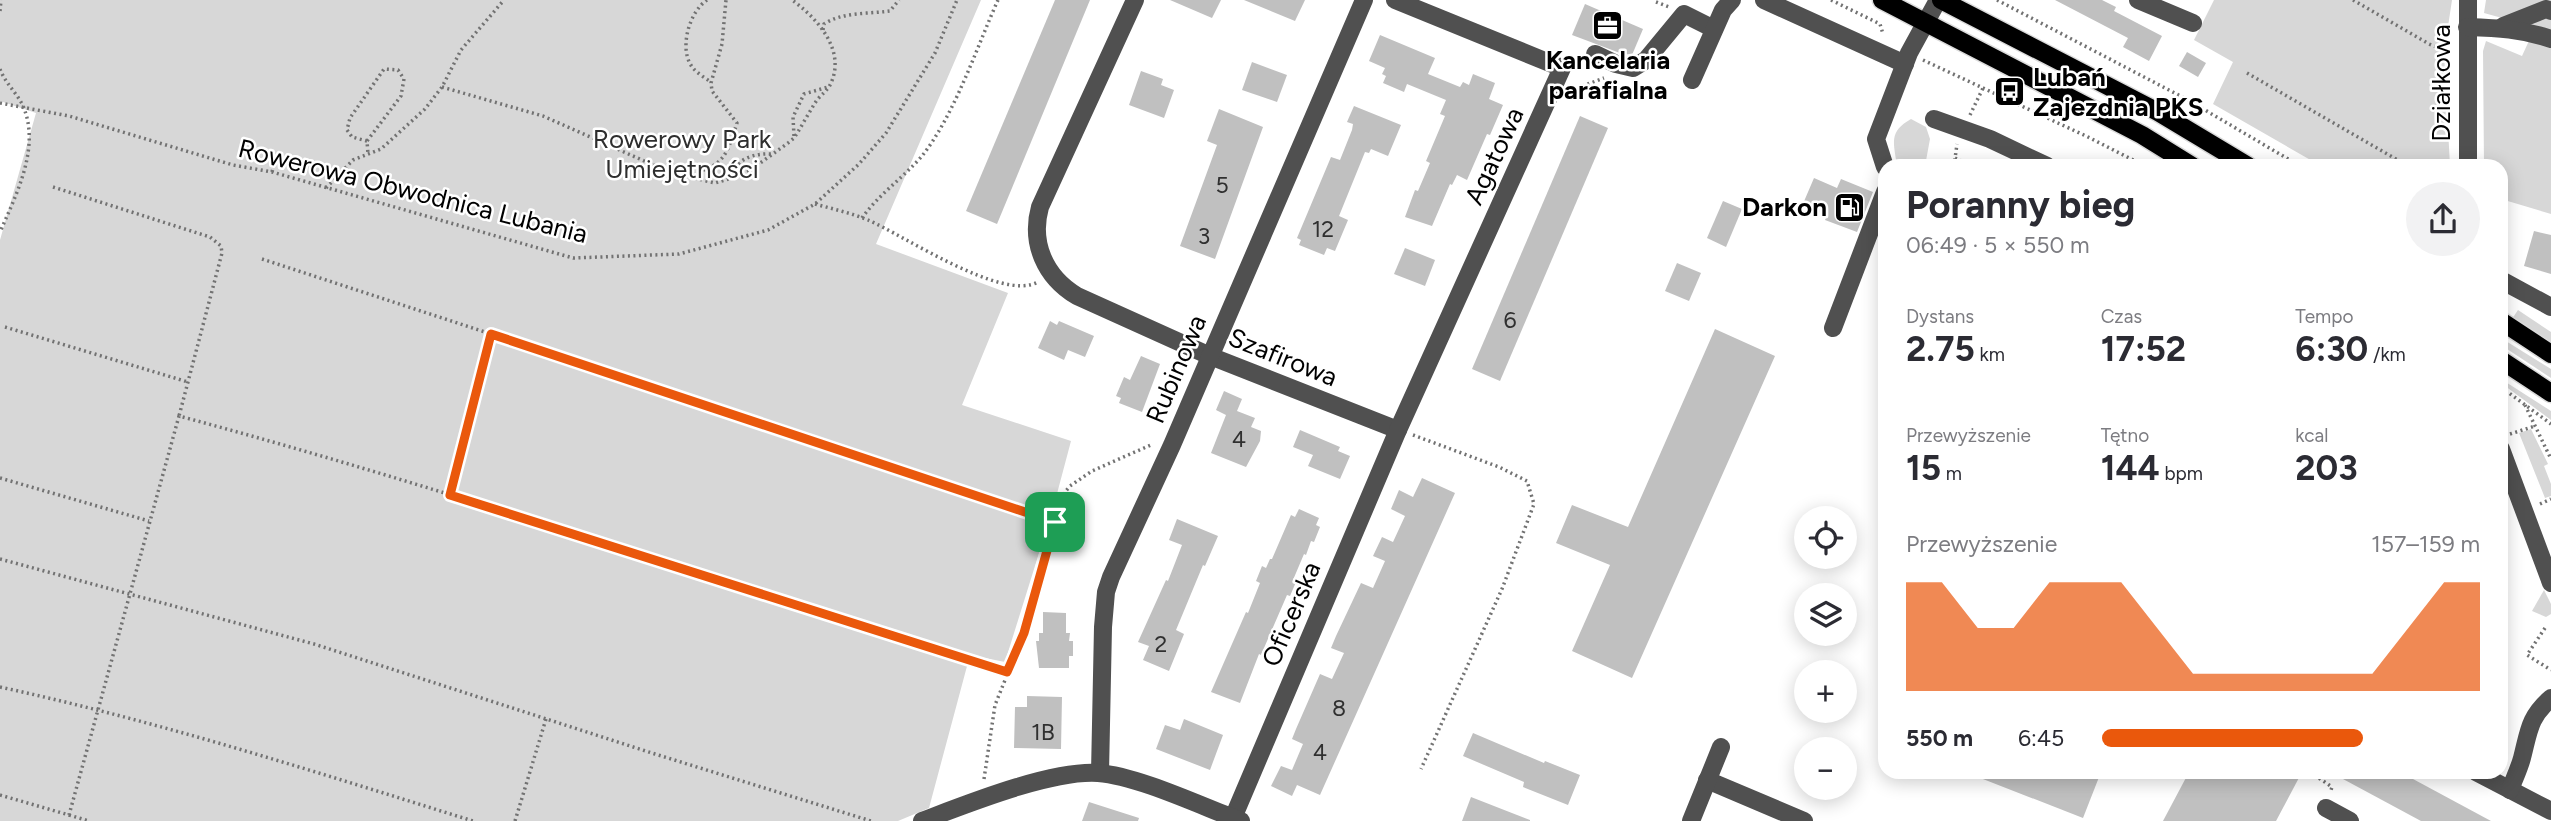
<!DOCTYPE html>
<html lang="pl">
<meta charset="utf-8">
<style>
:root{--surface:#fff;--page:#f2f2f3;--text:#2b2b33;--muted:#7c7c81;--accent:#ea580c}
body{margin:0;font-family:Figtree,sans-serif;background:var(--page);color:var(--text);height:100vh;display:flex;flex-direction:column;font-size:26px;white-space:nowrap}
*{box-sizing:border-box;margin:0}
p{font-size:23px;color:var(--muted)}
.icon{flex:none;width:38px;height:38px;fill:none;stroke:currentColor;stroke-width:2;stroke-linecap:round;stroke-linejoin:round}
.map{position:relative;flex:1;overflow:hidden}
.sheet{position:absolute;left:1878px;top:159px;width:630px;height:620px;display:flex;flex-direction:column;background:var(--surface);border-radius:21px;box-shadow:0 4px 18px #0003}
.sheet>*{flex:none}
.tools{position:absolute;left:1794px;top:506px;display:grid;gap:14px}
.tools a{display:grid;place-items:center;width:63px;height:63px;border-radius:50%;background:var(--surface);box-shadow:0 4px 18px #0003;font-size:35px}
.pin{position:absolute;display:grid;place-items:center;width:60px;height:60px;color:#fff;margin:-30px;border-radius:14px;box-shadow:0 4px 10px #0006}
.round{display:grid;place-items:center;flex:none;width:74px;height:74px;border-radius:37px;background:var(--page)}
.head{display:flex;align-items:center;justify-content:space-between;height:119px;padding:0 28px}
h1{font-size:38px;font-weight:700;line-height:52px}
.figures{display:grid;grid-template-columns:repeat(3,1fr);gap:10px;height:119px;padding:7px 28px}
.figures div{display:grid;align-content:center}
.figures b{font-size:35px;font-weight:700}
.figures small{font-size:19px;font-weight:400}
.figures p{font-size:19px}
.chart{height:196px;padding:14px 28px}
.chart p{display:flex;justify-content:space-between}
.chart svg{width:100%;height:126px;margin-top:7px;fill:var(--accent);opacity:.7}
ul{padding:0 28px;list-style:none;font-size:23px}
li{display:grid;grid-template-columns:112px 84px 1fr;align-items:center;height:52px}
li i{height:18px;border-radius:9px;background:var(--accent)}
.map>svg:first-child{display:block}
.green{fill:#d7d7d7}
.building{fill:#c0c0c0}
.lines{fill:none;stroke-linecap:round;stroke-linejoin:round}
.major-casing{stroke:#dbdbdb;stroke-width:21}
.path{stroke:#727272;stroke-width:3.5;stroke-dasharray:2 3.5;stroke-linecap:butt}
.minor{stroke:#505050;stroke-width:18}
.major{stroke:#000;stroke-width:18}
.route-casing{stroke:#fff;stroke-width:14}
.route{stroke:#ea580c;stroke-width:9}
.labels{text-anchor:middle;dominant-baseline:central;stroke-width:5;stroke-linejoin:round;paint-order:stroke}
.number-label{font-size:23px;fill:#303030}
.poi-label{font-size:26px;font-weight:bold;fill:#000;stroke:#fff}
.street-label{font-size:26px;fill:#000;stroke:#fff}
.park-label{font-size:26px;fill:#2e2e2e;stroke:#fff}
</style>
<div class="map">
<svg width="2551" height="821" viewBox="0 0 2551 821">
<rect width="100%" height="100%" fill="#fff"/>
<!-- green -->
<g class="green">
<polygon points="0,0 981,0 876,244 1008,293 962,405 1071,441 1054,505 1005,662 970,655 929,808 898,821 0,821 0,240 36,113 0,101"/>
<polygon points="2214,0 2452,0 2444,53 2450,166 2321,166 2213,104 2233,62 2194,40"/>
<polygon points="2486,0 2551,0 2551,214 2501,199 2501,166 2484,166 2483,51 2486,41 2522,56 2533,32 2502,18 2484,13"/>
<path d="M1911 119 1926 127 1930 139 1925 166H1897C1894 143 1888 132 1911 119Z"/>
<polygon points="2518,310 2551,332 2551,344 2512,319"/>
<polygon points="2501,338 2551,369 2551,378 2501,345"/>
<polygon points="2501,379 2551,411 2551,420 2501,383"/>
<polygon points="2531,429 2548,464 2544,466 2551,484 2551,496 2545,498 2519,433"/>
<polygon points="2544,590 2551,604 2551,614 2546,617 2532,611"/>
</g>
<!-- building -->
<g class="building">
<polygon points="1055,0 1090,0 997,224 966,211"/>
<polygon points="1170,0 1221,0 1212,18"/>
<polygon points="1244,0 1305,0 1295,21"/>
<polygon points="2055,0 2102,0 2116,7 2114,11 2162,36 2149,61 2123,47 2128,38"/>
<polygon points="1585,4 1643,29 1632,55 1620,53 1572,35"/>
<polygon points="1380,35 1435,58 1428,74 1460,87 1463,82 1469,85 1473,74 1495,83 1489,99 1503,105 1490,135 1487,134 1467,180 1457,175 1452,185 1450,184 1432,226 1405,217 1415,190 1418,191 1430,163 1426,161 1445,116 1440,114 1446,100 1407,84 1404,92 1383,83 1386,76 1382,74 1385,68 1369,61"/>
<polygon points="2187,52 2206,63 2198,77 2179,66"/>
<polygon points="1252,62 1287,75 1277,102 1242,90"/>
<polygon points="1141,71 1163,79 1161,85 1174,90 1164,118 1129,105"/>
<polygon points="1354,106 1401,125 1388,156 1371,149 1369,153 1365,152 1339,216 1348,220 1335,251 1327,248 1324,255 1299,245 1301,240 1297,238 1331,157 1340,160 1352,130 1353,124 1347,122"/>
<polygon points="1219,109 1263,127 1215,259 1180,246 1217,145 1207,141"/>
<polygon points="1580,116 1608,128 1500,381 1472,369"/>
<polygon points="1814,178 1837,188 1841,179 1873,192 1857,232 1825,220 1827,215 1802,206"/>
<polygon points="1723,201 1742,209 1726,247 1707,238"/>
<polygon points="2534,231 2551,235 2551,274 2524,266"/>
<polygon points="1405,248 1435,260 1425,286 1394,274"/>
<polygon points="1677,263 1701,273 1689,301 1665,291"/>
<polygon points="1050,321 1057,325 1059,321 1094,336 1085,357 1068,350 1064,360 1038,348"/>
<polygon points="1715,329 1775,356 1632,678 1572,651 1610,565 1556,543 1572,505 1628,527"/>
<polygon points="1141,356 1160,364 1142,412 1119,403 1121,398 1116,396 1124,377 1130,380"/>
<polygon points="1224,391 1242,399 1237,411 1255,418 1251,427 1261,431 1260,441 1246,467 1211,453 1226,415 1216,410"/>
<polygon points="1300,430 1340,447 1338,451 1350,456 1340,479 1308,466 1313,455 1293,447"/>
<polygon points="1422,478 1455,493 1320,795 1297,785 1292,796 1271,786 1281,766 1292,770 1303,744 1292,739 1296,729 1320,674 1332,679 1344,653 1331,648 1336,636 1361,583 1373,588 1385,561 1373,556 1382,537 1393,542 1405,516 1391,509 1399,490 1413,497"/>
<polygon points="1299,509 1319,518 1316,525 1320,527 1314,542 1311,541 1306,555 1304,554 1293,580 1296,582 1290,596 1287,595 1261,655 1259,654 1240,703 1211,692 1246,612 1248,613 1260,583 1256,581 1262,566 1266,568 1270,559 1272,559 1291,515 1295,517"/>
<polygon points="1177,519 1218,536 1205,566 1203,565 1176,630 1184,634 1169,671 1143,660 1149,646 1138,642 1166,580 1168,581 1182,545 1169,540"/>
<polygon points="1043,612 1066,613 1066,633 1070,633 1069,641 1073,641 1073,656 1069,656 1069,668 1039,668 1036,641 1039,641 1039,633 1043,633"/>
<polygon points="1027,696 1062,697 1061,749 1014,748 1015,707 1027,707"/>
<polygon points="1184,719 1223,735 1210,770 1156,749 1165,725 1180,730"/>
<polygon points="1473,733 1544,763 1545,761 1580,775 1568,805 1523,787 1524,782 1463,756"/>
<polygon points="1965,772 2101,772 2083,818"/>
<polygon points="2189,772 2302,772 2276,821 2163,821"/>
<polygon points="2330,772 2400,772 2491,821 2421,821"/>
<polygon points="1471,797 1530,820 1530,821 1462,821"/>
<polygon points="1089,802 1139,818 1138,821 1082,821"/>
</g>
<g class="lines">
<defs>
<g id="major">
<polyline points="1882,0 2142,135 2192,166"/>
<polyline points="1941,0 2158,112 2248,166"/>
<polyline points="2501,321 2551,354"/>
<polyline points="2501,360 2551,393"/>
</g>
</defs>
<!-- major casing -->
<use href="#major" class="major-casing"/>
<!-- path -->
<g class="path">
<path d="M707 0C689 12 678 50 693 68 697 73 705 78 711 82"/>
<polyline points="1831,0 1880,24 1883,34"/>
<polyline points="1997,0 2188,100 2300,166"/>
<polyline points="2353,0 2429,44 2453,54"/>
<polyline points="1656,2 1669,7"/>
<polyline points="0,11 1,0"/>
<path d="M823 30 824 24C842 12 868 14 890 11L899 0"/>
<polyline points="1923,60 2088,137 2145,166"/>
<path d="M0 69C5 83 17 93 23 106 41 147 16 195 0 232"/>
<polyline points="2247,73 2408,166"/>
<path d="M442 87 543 116 669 172 715 183 745 174 788 143 794 138C802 126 809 112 817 100 822 94 828 90 831 83 846 50 817 18 792 0"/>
<polyline points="1572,90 1604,78"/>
<polyline points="2006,99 2010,92"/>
<polyline points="0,103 69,116 233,165 272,172 573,258 679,254 768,230 815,204 859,164 886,133 935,53 957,0"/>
<polyline points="1970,115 1983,88"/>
<polyline points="794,136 793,117 804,94 828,87"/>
<polyline points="367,141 352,137 347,130 350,118 384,69 398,70 404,79 401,96 367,141 368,154"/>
<polyline points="1955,158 1973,166"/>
<polyline points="1954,166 1957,144"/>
<polyline points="272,172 276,157"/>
<path d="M687 175C724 166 726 157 737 123L712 91 711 83 722 44 726 0"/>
<path d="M730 178C736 158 754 153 773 154"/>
<polyline points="53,187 210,237 221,246 222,253 179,416"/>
<polyline points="326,188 353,160 381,149 425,109 442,87 461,50 504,0"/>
<path d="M815 204C833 209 851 213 868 220 905 236 1002 302 1038 282"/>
<path d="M862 218C878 195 903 178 922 156 955 114 976 49 998 0"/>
<polyline points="262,259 491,334"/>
<polyline points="5,327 188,382"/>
<polyline points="2501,387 2551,424"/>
<polyline points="2525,405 2551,459"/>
<polyline points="2510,434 2535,426"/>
<polyline points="1413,435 1499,467 1527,481 1534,504 1502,589 1421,769"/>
<polyline points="0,478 149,521"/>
<polyline points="450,494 491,334 749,418 1055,522"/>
<polyline points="2540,504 2551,499"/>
<polyline points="0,559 314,644 655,754 871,821"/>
<polyline points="2545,628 2527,655 2551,670"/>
<path d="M0 687C161 722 316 772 473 821"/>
<polyline points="2310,772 2332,787 2330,793"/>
<polyline points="984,779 995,705 1024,633 1045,562 1060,498 1070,486 1092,471 1153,444"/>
<path d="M0 795 69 815 179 416C458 491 731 586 1007 672"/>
<polyline points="69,815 89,821"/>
<polyline points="515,821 546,719"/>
</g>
<!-- minor -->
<g class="minor">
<path d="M1135 0 1040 207C1030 243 1045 277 1077 296L1210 356 1398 430"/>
<polyline points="1764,0 1905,64"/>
<polyline points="2138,0 2193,23"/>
<polyline points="2468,0 2468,166"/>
<polyline points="2503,26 2546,9 2551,11"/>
<path d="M2467 27C2497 28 2522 29 2551 39"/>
<polyline points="1595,54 1616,64 1633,68 1646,60 1684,14 1714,29"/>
<polyline points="1692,80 1723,10 1732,0"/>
<polyline points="1934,119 1990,139 2047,166"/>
<polyline points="1885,167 1876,139 1909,53 1938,0"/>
<polyline points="2501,280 2551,307"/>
<polyline points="1833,328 1885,192"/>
<polyline points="2501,449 2551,583"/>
<polyline points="2476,772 2551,811"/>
<polyline points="1100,773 1103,627 1106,592 1111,577 1172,445 1364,0"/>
<polyline points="1707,780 1804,821"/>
<path d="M2510 790C2514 779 2519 769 2522 758 2529 731 2529 717 2551 698"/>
<polyline points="2326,808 2350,821"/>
<polyline points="1233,818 1398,430 1562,68 1395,0"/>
<path d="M922 821C967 804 1051 770 1098 773 1138 776 1201 806 1241 821"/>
<polyline points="1691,821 1721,747"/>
</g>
<!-- major -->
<use href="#major" class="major"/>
</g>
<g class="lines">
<defs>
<polygon id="route" points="491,334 1055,522 1024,633 1007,672 450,495"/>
</defs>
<!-- route casing -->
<use href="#route" class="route-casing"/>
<!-- route -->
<use href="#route" class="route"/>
</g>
<!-- icons -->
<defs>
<symbol id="office-square" viewBox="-11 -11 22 22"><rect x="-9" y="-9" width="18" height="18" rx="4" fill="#000" stroke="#fff"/><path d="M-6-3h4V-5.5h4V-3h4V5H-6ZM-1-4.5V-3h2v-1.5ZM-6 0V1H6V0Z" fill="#fff"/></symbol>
<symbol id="bus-square" viewBox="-11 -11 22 22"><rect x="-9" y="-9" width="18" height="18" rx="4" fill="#000" stroke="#fff"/><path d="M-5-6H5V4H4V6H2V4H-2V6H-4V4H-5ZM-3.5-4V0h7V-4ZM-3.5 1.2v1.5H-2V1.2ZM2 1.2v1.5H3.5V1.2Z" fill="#fff"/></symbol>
<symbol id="fuel-square" viewBox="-11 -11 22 22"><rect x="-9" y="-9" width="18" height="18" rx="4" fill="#000" stroke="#fff"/><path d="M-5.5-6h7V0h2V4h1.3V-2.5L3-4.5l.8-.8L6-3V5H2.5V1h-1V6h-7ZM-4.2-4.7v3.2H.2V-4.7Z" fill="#fff"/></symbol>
</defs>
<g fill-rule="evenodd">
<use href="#office-square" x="1590" y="8" width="35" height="35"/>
<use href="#bus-square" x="1992" y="74" width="35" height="35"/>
<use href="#fuel-square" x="1832" y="190" width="35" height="35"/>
</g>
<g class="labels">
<!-- number labels -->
<g class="number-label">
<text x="1222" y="185">5</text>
<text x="1323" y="229">12</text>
<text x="1204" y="236">3</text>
<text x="1510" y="320">6</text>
<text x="1239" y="439">4</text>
<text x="1161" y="644">2</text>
<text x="1339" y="708">8</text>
<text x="1043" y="732">1B</text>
<text x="1320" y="752">4</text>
</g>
<!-- poi labels -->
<g class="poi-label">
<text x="1608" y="60">Kancelaria<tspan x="1608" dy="30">parafialna</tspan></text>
<text x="2033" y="77" text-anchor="start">Lubań<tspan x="2033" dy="30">Zajezdnia PKS</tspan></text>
<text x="1827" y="207" text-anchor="end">Darkon</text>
</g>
<!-- street labels -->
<g class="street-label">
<text transform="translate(2441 83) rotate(-90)">Działkowa</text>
<text transform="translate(1494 156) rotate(-65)">Agatowa</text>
<text transform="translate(413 191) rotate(14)">Rowerowa Obwodnica Lubania</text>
<text transform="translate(1283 357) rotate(22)">Szafirowa</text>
<text transform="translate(1176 369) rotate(-67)">Rubinowa</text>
<text transform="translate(1291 614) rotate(-67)">Oficerska</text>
</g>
<!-- park labels -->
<g class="park-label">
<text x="682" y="139">Rowerowy Park<tspan x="682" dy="30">Umiejętności</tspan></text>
</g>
</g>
</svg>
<div class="tools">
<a><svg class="icon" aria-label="locate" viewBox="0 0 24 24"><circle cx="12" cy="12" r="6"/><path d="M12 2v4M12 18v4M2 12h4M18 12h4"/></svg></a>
<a><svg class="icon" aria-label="layers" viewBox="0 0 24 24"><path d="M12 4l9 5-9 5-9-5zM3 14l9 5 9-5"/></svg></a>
<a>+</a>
<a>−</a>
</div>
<div class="pin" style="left:1055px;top:522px;background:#1e9e55"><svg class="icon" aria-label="arrive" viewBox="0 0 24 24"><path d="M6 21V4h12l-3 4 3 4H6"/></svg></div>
<section class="sheet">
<div class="head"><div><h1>Poranny bieg</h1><p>06:49 · 5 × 550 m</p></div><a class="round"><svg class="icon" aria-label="share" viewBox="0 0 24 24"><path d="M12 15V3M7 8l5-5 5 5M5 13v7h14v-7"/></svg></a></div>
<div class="figures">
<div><p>Dystans</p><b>2.75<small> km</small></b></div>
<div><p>Czas</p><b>17:52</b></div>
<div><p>Tempo</p><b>6:30<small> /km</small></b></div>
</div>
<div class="figures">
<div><p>Przewyższenie</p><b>15<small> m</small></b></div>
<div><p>Tętno</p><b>144<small> bpm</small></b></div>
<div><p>kcal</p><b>203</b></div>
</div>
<div class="chart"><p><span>Przewyższenie</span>157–159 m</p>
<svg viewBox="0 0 160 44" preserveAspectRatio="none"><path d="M0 44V6L10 6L20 22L30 22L40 6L50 6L60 6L70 22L80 38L90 38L100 38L110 38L120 38L130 38L140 22L150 6L160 6V44z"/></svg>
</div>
<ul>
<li><b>550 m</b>6:45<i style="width:69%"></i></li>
</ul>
</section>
</div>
